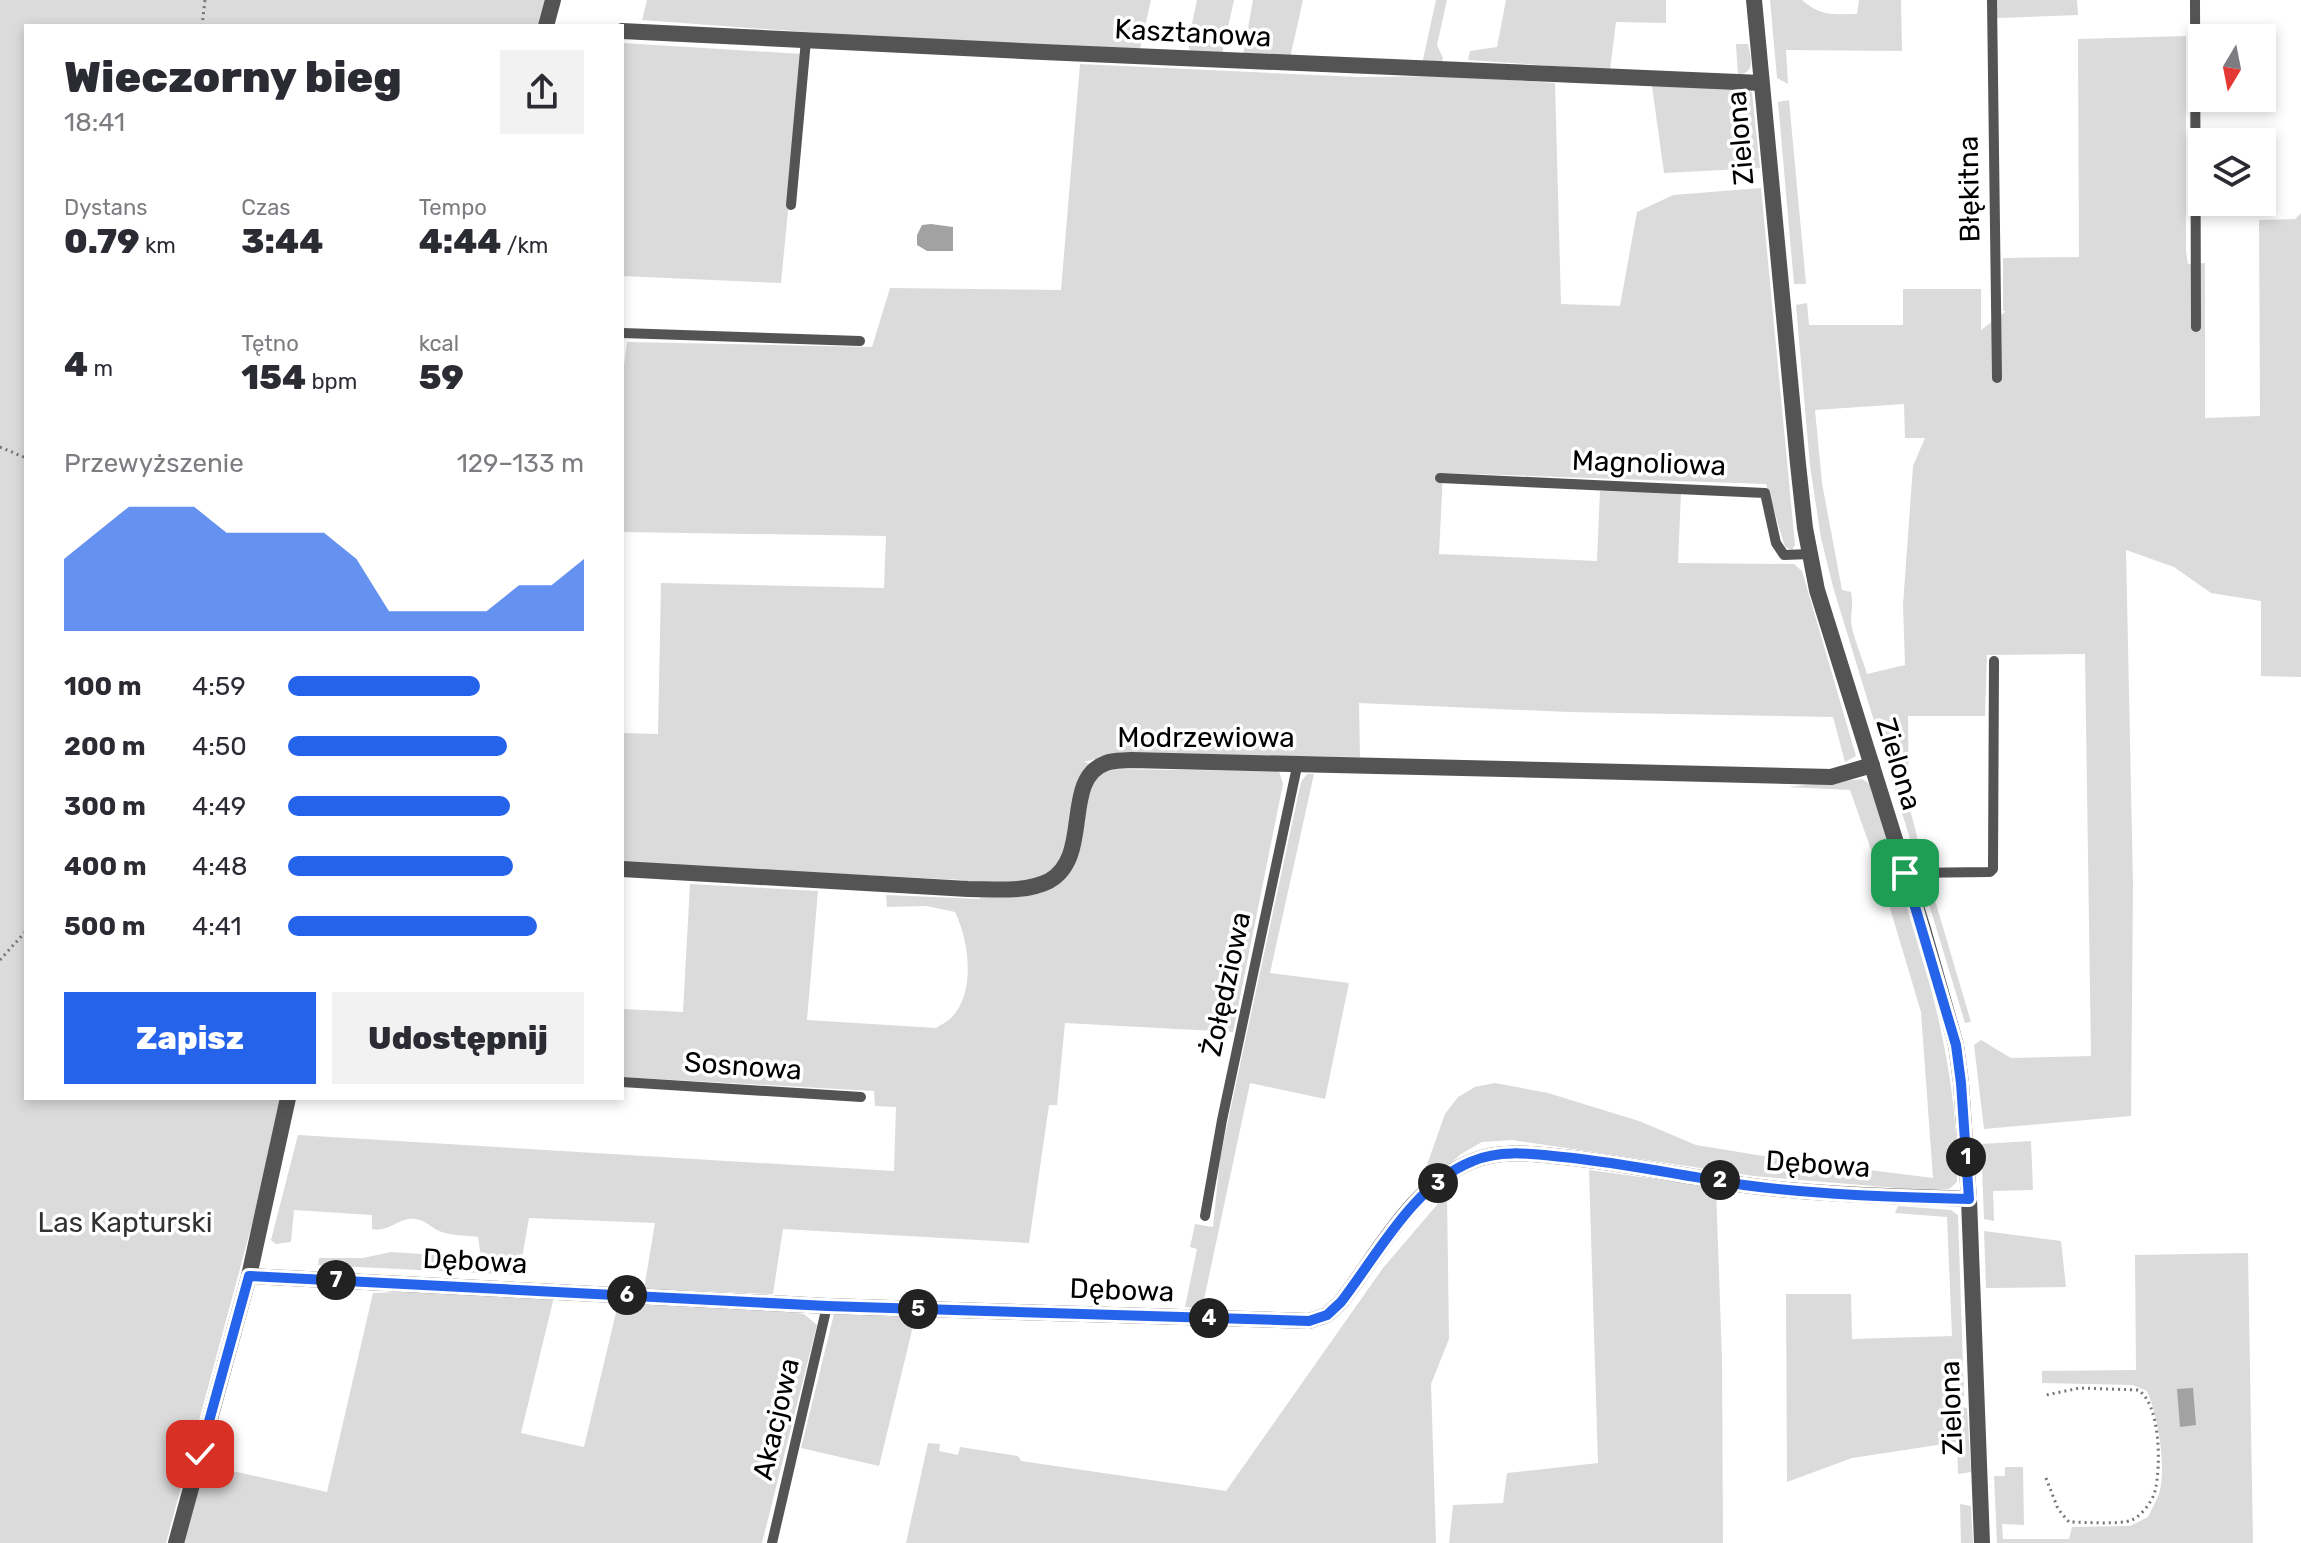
<!DOCTYPE html>
<html lang="pl">
<meta charset="utf-8">
<style>
:root{--surface:#fff;--page:#f2f2f3;--text:#2b2b33;--muted:#7c7c81;--accent:#2563eb}
body{margin:0;font-family:Rubik,sans-serif;background:var(--page);color:var(--text);height:100vh;display:flex;flex-direction:column;font-size:30px;white-space:nowrap}
*{box-sizing:border-box;margin:0}
p{font-size:26px;color:var(--muted)}
.icon{flex:none;width:44px;height:44px;fill:none;stroke:currentColor;stroke-width:2;stroke-linecap:round;stroke-linejoin:round}
.map{position:relative;flex:1;overflow:hidden}
.panel{position:absolute;left:24px;top:24px;width:600px;height:1076px;display:flex;flex-direction:column;background:var(--surface);border-radius:0px;box-shadow:0 4px 12px #0003}
.panel>*{flex:none}
.needle{width:52px;rotate:190deg}
.fabs{position:absolute;left:2188px;top:24px;display:grid;gap:16px}
.fabs a{display:grid;place-items:center;width:88px;height:88px;border-radius:0px;background:var(--surface);box-shadow:0 4px 12px #0003;font-size:40px}
.pin{position:absolute;display:grid;place-items:center;width:68px;height:68px;color:#fff;margin:-34px;border-radius:16px;box-shadow:0 4px 12px #0006}
.km{position:absolute;width:40px;height:40px;margin:-20px;border-radius:50%;background:#222;color:#fff;font-size:22px;line-height:40px;text-align:center}
.round{display:grid;place-items:center;flex:none;width:84px;height:84px;border-radius:0px;background:var(--page)}
.summary{display:flex;align-items:center;justify-content:space-between;height:136px;padding:0 40px}
h1{font-size:44px;font-weight:800;line-height:60px}
.metrics{display:grid;grid-template-columns:repeat(3,1fr);gap:12px;height:136px;padding:8px 40px}
.metrics div{display:grid;align-content:center}
.metrics b{font-size:34px;font-weight:800}
.metrics small{font-size:22px;font-weight:400}
.metrics p{font-size:22px}
.chart{height:224px;padding:16px 40px}
.chart p{display:flex;justify-content:space-between}
.chart svg{width:100%;height:144px;margin-top:8px;fill:var(--accent);opacity:.7}
.primary-button{display:flex;gap:16px;margin-top:auto;padding:16px 40px}
.primary-button a{flex:1;height:92px;border-radius:0px;background:var(--accent);color:#fff;font-size:32px;font-weight:800;line-height:92px;text-align:center}
.primary-button a+a{background:var(--page);color:var(--text)}
ul{padding:0 40px;list-style:none;font-size:26px}
li{display:grid;grid-template-columns:128px 96px 1fr;align-items:center;height:60px}
li i{height:20px;border-radius:10px;background:var(--accent)}
.map>svg:first-child{display:block}
.green{fill:#dbdbdb;fill-rule:evenodd}
.water{fill:#a2a2a2}
.lines{fill:none;stroke-linecap:round;stroke-linejoin:round}
.path{stroke:#767676;stroke-width:3;stroke-dasharray:2 4;stroke-linecap:butt}
.service{stroke:#545454;stroke-width:10}
.minor{stroke:#545454;stroke-width:16}
.tertiary{stroke:#545454;stroke-width:16}
.route-casing{stroke:#fff;stroke-width:16}
.route{stroke:#2563eb;stroke-width:10}
.labels{text-anchor:middle;dominant-baseline:central;stroke-width:7;stroke-linejoin:round;paint-order:stroke}
.street-label{font-size:28px;fill:#000;stroke:#fff}
.park-label{font-size:28px;fill:#323232;stroke:#fff}
</style>
<div class="map">
<svg width="2301" height="1543" viewBox="0 0 2301 1543">
<rect width="100%" height="100%" fill="#fff"/>
<!-- green -->
<g class="green">
<polygon points="0,0 547,0 541,26 26,26 26,1098 286,1098 166,1543 0,1543"/>
<polygon points="647,0 1151,0 1140,49 861,36 642,20"/>
<polygon points="1197,0 1234,0 1222,54 1190,52 1188,43"/>
<polygon points="1253,0 1303,0 1290,58 1243,56"/>
<polygon points="1436,0 1447,0 1437,45 1443,58 1440,66 1422,64"/>
<polygon points="1506,0 1666,0 1666,23 1616,22 1610,70 1468,60 1470,51 1497,47"/>
<path d="M1770 0H1802C1822 17 1832 14 1857 14L1859 0H1901L1902 51 1786 50 1788 84 1777 78Z"/>
<polygon points="1997,0 2077,0 2078,15 1997,18"/>
<path d="M2186 36V251L2188 264 2205 263V418L2260 416 2259 220 2295 219 2301 213V677L2261 676V601L2211 593 2174 567 2126 550 2133 885 2131 1116 1984 1129 1974 1045 1981 1040 2011 1058 2091 1056 2085 654 1987 655 1985 716H1908L1909 805 1924 864 1918 865 1833 587 1821 538 1810 466 1796 305 1807 303 1809 325H1903V289H1981V330L2006 311H2003V258L2079 257 2078 39ZM1904 404 1905 438H1925L1913 466 1903 605 1905 665 1867 674C1863 659 1850 631 1851 617 1852 608 1853 603 1851 592L1842 590 1822 483 1815 410Z"/>
<polygon points="622,43 803,54 781,283 622,276"/>
<path d="M1736 44H1748C1751 60 1756 71 1738 76Z"/>
<path d="M1080 64 1358 77 1457 76 1555 83 1561 304 1620 306 1637 212 1673 195 1761 188 1795 545 1792 550 1785 547 1766 484 1443 473 1439 554 1597 561 1600 491 1681 493 1678 563 1794 564 1802 571 1856 756 1845 762 1833 717 1569 712 1359 703 1360 757 1117 753 1084 762 1108 769 1279 771 1283 784 1233 1032 1065 1023 1057 1105H1049L1029 1243 783 1229 773 1294 644 1289 655 1223 529 1218 519 1275 318 1265 319 1258H363L391 1252 481 1258 478 1237C466 1235 450 1236 439 1231 430 1227 426 1220 415 1219 398 1217 389 1233 372 1229V1215L294 1210 291 1242 276 1244 271 1240 298 1135 894 1171 896 1107 875 1106 874 1091 622 1077V1009L683 1012 690 884 818 891 807 1020 936 1028C941 1025 948 1021 952 1017 976 991 969 941 955 912L926 906 887 907 886 895 981 899 963 880 622 863V733L658 734 661 583 884 588 886 536 622 532V381L627 342 872 347 890 288 1061 290Z"/>
<polygon points="1652,86 1748,89 1752,93 1760,168 1664,173"/>
<polygon points="1789,100 1806,284 1794,284 1778,102"/>
<polygon points="1307,774 1314,774 1270,973 1349,983 1325,1099 1250,1083 1202,1309 1185,1307 1197,1249 1190,1247 1195,1224 1213,1227 1220,1158 1301,782"/>
<path d="M1862 779 1870 784C1908 913 1960 1045 1957 1182L1949 1189 1931 1191 1754 1176 1512 1140 1482 1142 1461 1154 1417 1193 1445 1114 1458 1097 1475 1087 1495 1083 1548 1093 1639 1121 1696 1145 1781 1159 1933 1178 1921 1012 1881 878 1850 790 1787 787Z"/>
<polygon points="1929,880 1971,1022 1965,1023 1922,881"/>
<polygon points="2031,1141 2033,1190 1993,1191 1994,1221 1984,1219 1981,1144"/>
<polygon points="1589,1170 1716,1187 1722,1360 1723,1543 1449,1543 1453,1505 1503,1503 1507,1473 1598,1463"/>
<polygon points="1447,1193 1449,1339 1431,1384 1436,1543 906,1543 928,1443 940,1444 939,1451 958,1455 960,1447 1018,1456 1021,1461 1226,1491 1383,1268"/>
<polygon points="1898,1206 1951,1210 1958,1215 1964,1396 1955,1396 1956,1407 1967,1408 1971,1472 1958,1474 1957,1442 1852,1458 1787,1482 1786,1294 1851,1294 1852,1339 1952,1336 1947,1217 1895,1213"/>
<polygon points="1984,1231 2061,1241 2066,1287 1986,1288"/>
<path d="M2248 1253 2253 1543H1997L1994 1476H2005V1467H2023L2024 1525 2002 1524 2003 1539H2069L2072 1527 2130 1526 2148 1517C2151 1510 2156 1502 2159 1494 2167 1467 2158 1416 2147 1391L2133 1385 2042 1383V1371L2136 1370 2135 1255Z"/>
<polygon points="431,1291 554,1297 521,1433 584,1447 619,1300 743,1305 804,1314 817,1325 762,1543 182,1543 201,1464 327,1492 373,1293"/>
<polygon points="835,1310 916,1314 879,1466 801,1448"/>
<polygon points="1960,1504 1971,1506 1973,1543 1961,1543"/>
</g>
<!-- water -->
<g class="water">
<polygon points="931,224 953,227 953,251 927,251 917,245 917,235 922,225"/>
<polygon points="2193,1388 2196,1425 2180,1427 2177,1389"/>
</g>
<g class="lines">
<!-- path -->
<g class="path">
<polyline points="202,26 205,0"/>
<polyline points="0,447 26,458"/>
<polyline points="0,960 26,931"/>
<path d="M2046 1478 2058 1509 2069 1522C2084 1522 2121 1525 2132 1520 2142 1515 2152 1502 2155 1491 2161 1468 2161 1404 2138 1390L2080 1388 2046 1395"/>
</g>
<!-- service -->
<g class="service">
<polyline points="1992,0 1997,378"/>
<polyline points="2195,0 2196,327"/>
<polyline points="791,205 806,40"/>
<polyline points="622,333 860,341"/>
<polyline points="1440,478 1765,493 1776,543 1784,555 1810,554"/>
<polyline points="1905,873 1990,872 1993,869 1994,661"/>
<polyline points="622,1082 861,1097"/>
<polyline points="1205,1216 1222,1120 1298,762"/>
<polyline points="772,1543 827,1306"/>
</g>
<!-- minor -->
<g class="minor">
<polyline points="546,26 553,0"/>
<polyline points="622,31 1043,52 1761,83"/>
<path d="M622 869 968 889C994 889 1025 893 1049 881 1093 857 1061 779 1106 763 1114 760 1123 761 1131 760L1831 777 1872 765"/>
<path d="M249 1276 827 1306 1309 1321 1327 1315 1341 1302C1378 1254 1413 1184 1473 1161 1500 1149 1534 1154 1563 1157 1624 1163 1683 1176 1744 1185 1818 1195 1894 1196 1969 1199"/>
<polyline points="176,1543 249,1276 288,1098"/>
</g>
<!-- tertiary -->
<polyline class="tertiary" points="1754,0 1798,464 1805,528 1817,590 1923,929 1956,1045 1961,1083 1969,1199 1982,1543"/>
</g>
<g class="lines">
<defs>
<path id="route" d="M200 1454 249 1276 827 1306 1309 1321 1327 1315 1341 1302C1378 1254 1414 1184 1473 1161 1500 1149 1534 1154 1563 1157 1624 1163 1683 1176 1744 1185 1818 1195 1894 1197 1969 1199L1961 1083 1956 1045 1905 873"/>
</defs>
<!-- route casing -->
<use href="#route" class="route-casing"/>
<!-- route -->
<use href="#route" class="route"/>
</g>
<g class="labels">
<!-- street labels -->
<g class="street-label">
<text transform="translate(1193 33) rotate(3)">Kasztanowa</text>
<text transform="translate(1740 138) rotate(-95)">Zielona</text>
<text transform="translate(1969 189) rotate(-91)">Błękitna</text>
<text transform="translate(1649 463) rotate(2)">Magnoliowa</text>
<text x="1206" y="737">Modrzewiowa</text>
<text transform="translate(1899 764) rotate(73)">Zielona</text>
<text transform="translate(1226 984) rotate(-78)">Żołędziowa</text>
<text transform="translate(743 1066) rotate(4)">Sosnowa</text>
<text transform="translate(1818 1164) rotate(4)">Dębowa</text>
<text transform="translate(475 1261) rotate(3)">Dębowa</text>
<text transform="translate(1122 1290) rotate(2)">Dębowa</text>
<text transform="translate(1951 1408) rotate(-92)">Zielona</text>
<text transform="translate(776 1419) rotate(-77)">Akacjowa</text>
</g>
<!-- park labels -->
<g class="park-label">
<text x="125" y="1222">Las Kapturski</text>
</g>
</g>
</svg>
<div class="fabs">
<a><svg class="needle" viewBox="-14 -14 28 28"><path d="M0-13l5 13h-10z" fill="#e53935"/><path d="M0 13l5-13h-10z" fill="#7c7c81"/></svg></a>
<a><svg class="icon" aria-label="layers" viewBox="0 0 24 24"><path d="M12 4l9 5-9 5-9-5zM3 14l9 5 9-5"/></svg></a>
</div>
<div class="pin" style="left:1905px;top:873px;background:#1e9e55"><svg class="icon" aria-label="arrive" viewBox="0 0 24 24"><path d="M6 21V4h12l-3 4 3 4H6"/></svg></div>
<div class="pin" style="left:200px;top:1454px;background:#d93025"><svg class="icon" aria-label="check" viewBox="0 0 24 24"><path d="M5 12l5 5 9-10"/></svg></div>
<b class="km" style="left:1966px;top:1157px">1</b>
<b class="km" style="left:1720px;top:1180px">2</b>
<b class="km" style="left:1438px;top:1183px">3</b>
<b class="km" style="left:1209px;top:1318px">4</b>
<b class="km" style="left:918px;top:1309px">5</b>
<b class="km" style="left:627px;top:1295px">6</b>
<b class="km" style="left:336px;top:1280px">7</b>
<section class="panel">
<div class="summary"><div><h1>Wieczorny bieg</h1><p>18:41</p></div><a class="round"><svg class="icon" aria-label="share" viewBox="0 0 24 24"><path d="M12 15V3M7 8l5-5 5 5M5 13v7h14v-7"/></svg></a></div>
<div class="metrics">
<div><p>Dystans</p><b>0.79<small> km</small></b></div>
<div><p>Czas</p><b>3:44</b></div>
<div><p>Tempo</p><b>4:44<small> /km</small></b></div>
</div>
<div class="metrics">
<div><b>4<small> m</small></b></div>
<div><p>Tętno</p><b>154<small> bpm</small></b></div>
<div><p>kcal</p><b>59</b></div>
</div>
<div class="chart"><p><span>Przewyższenie</span>129–133 m</p>
<svg viewBox="0 0 160 44" preserveAspectRatio="none"><path d="M0 44V22L10 14L20 6L30 6L40 6L50 14L60 14L70 14L80 14L90 22L100 38L110 38L120 38L130 38L140 30L150 30L160 22V44z"/></svg>
</div>
<ul>
<li><b>100 m</b>4:59<i style="width:65%"></i></li>
<li><b>200 m</b>4:50<i style="width:74%"></i></li>
<li><b>300 m</b>4:49<i style="width:75%"></i></li>
<li><b>400 m</b>4:48<i style="width:76%"></i></li>
<li><b>500 m</b>4:41<i style="width:84%"></i></li>
</ul>
<div class="primary-button"><a>Zapisz</a><a>Udostępnij</a></div>
</section>
</div>
